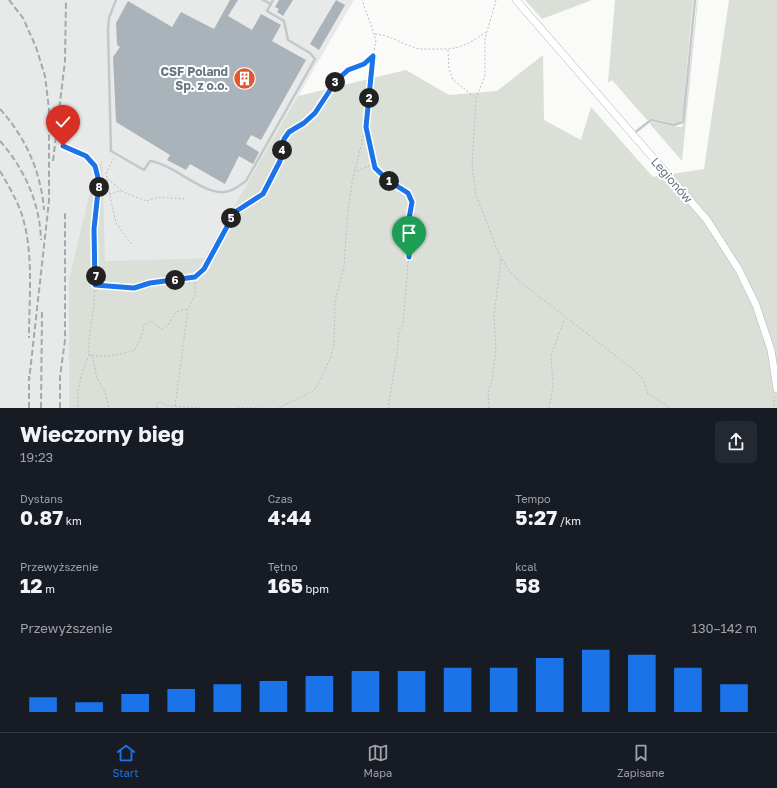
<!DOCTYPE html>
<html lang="pl">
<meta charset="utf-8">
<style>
:root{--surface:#171b24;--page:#242831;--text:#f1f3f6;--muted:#9ea1a6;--line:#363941;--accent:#1a73e8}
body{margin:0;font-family:"Golos Text",sans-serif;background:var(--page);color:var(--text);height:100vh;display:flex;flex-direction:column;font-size:15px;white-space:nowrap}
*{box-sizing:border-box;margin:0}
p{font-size:13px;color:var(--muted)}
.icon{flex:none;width:22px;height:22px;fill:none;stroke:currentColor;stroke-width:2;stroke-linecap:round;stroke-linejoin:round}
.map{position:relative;height:408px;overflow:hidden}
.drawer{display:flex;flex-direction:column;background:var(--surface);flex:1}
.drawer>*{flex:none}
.pin{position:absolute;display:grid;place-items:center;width:34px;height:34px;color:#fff;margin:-41px -17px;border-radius:50% 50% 50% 0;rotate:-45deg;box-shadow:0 0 4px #0007}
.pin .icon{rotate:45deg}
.km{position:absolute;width:20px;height:20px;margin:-10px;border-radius:50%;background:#222;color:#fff;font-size:11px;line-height:20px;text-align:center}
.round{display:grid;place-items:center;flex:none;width:42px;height:42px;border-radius:6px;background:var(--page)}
.summary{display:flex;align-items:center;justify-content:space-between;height:68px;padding:0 20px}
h1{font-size:22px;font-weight:700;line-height:30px}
.stats{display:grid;grid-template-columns:repeat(3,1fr);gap:6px;height:68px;padding:4px 20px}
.stats div{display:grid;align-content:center}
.stats b{font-size:20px;font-weight:700}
.stats small{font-size:11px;font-weight:400}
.stats p{font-size:11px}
.chart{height:112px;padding:8px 20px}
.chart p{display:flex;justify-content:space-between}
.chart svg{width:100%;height:72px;margin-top:4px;stroke:var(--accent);stroke-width:6}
.menu{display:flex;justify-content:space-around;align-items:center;height:56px;border-top:1px solid var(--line);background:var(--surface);font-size:11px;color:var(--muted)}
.menu a{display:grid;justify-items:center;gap:2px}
.menu .current{color:var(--accent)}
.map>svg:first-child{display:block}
.built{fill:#e8e9e9}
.green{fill:#dadfd7}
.building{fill:#aab3b9}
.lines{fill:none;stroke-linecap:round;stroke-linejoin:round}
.secondary-casing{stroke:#b3babf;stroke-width:8}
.path{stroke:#bbbfc2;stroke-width:1;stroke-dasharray:2 2;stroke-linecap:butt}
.lane{stroke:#c3c8cc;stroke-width:2.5}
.secondary{stroke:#fff;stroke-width:7}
.rail{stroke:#a2aab0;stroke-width:2;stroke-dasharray:6 3;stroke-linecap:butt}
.route-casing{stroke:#fff;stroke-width:8}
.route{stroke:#1a73e8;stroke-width:5}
.labels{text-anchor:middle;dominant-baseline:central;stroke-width:4;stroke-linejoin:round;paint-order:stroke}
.poi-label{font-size:12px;font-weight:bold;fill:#657683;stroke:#fff;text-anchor:end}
.street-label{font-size:12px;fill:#657683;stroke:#fff}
</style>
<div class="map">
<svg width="777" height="408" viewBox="0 0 777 408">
<rect width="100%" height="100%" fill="#fafaf8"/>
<!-- built -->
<polygon class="built" points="0,0 354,0 204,258 104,261 101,157 69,279 69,408 0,408"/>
<!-- green -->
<g class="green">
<polygon points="525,0 592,0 542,19"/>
<path d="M615 0H693L682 119 679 123C669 125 658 117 647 120L612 80 608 83Z"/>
<polygon points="697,0 698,0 682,161 650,124 651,122 678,127 682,127 684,123"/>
<polygon points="729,0 777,0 777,408 69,408 69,279 91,188 102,156 105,261 204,258 298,96 406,70 449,95 497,91 543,55 544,120 581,140 591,107 653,177 704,169"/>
</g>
<!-- building -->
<g class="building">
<polygon points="230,0 238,0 228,16 252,30 261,14 281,25 272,41 306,60 261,140 251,135 246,144 259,152 253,164 239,156 225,184 190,164 186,170 167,160 170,155 116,122 113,57 120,47 117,45 116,23 128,1 172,27 181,12 214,29"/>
<polygon points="279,0 293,0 283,16 277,12 279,9 275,7"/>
<polygon points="336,0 345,5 319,50 310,44"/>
</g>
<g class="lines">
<defs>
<polyline id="secondary" points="516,0 707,220 739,270 756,305 771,350 777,389"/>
</defs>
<!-- secondary casing -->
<use href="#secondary" class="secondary-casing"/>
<!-- path -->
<g class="path">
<polyline points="496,0 485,39 485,76 476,98 472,166 476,195 499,254 507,268 519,281 634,370 643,379 648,394 671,408"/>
<path d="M375 34C390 35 400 43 413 47 420 50 427 49 435 49 459 50 467 45 486 32"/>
<polyline points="448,50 449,69 453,80 476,98"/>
<path d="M366 128C370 140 369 157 375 167 383 180 406 186 411 198 417 211 404 226 410 240L404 312 403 323 399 331 397 354 388 408"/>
<polyline points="63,146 86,156 95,166 99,182 94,229 96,255 94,306 89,340 89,355 81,376 78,392 78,408"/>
<polyline points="114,158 106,173 110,196 116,223 132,245"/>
<polyline points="357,171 369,166 375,167"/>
<polyline points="108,179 121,190"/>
<polyline points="110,195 115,192 121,191 146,201 159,197 184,199"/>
<polyline points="95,285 134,288 150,283 195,277 204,269 235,212 263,194 280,161 284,139 289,132 304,123 315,113 335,81 348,70 364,64 373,56"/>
<polyline points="89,355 92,355 97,378 104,390 109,408"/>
<path d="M92 355C104 358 122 354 135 350L143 332V326L150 321 162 329 168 325 176 312 187 309"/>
<polyline points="774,396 774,408"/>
<polyline points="175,406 188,309 195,295 195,278"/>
<polyline points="157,408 158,403 163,402 166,406 203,408"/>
<polyline points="238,408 261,408"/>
<polyline points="279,408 315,390 331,357 334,344 335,301 344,267 348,210 352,183 367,120 370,76 376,40 362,0"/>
<polyline points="489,408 488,394 492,380 496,349 494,316 501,259"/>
<polyline points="549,408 553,386 551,355 565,318"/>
</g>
<!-- lane -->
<g class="lane">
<path d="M116 0 109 18 108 29 111 151 144 170 150 161C173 164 204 195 224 192 233 191 239 186 246 181L315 59 310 53 288 40 284 21 267 11 273 0"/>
<polyline points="263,0 271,4"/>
<polyline points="633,134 651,120 674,125 683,122 695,0"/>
</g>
<!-- secondary -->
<use href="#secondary" class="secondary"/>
<!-- rail -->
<g class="rail">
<polyline points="9,0 23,18 36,47 45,76 49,109 49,201 29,381"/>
<path d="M0 109C26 138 41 172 44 210"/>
<path d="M0 141C24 168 40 203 41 240"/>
<polyline points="53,161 65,61 66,0"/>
<path d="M0 171C8 185 17 200 22 215 34 254 29 298 29 338"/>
<polyline points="29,408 29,376"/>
<polyline points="41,408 42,310"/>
<polyline points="60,408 60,377 65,340 65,213"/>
</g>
</g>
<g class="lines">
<defs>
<polyline id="route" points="63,146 86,156 95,166 99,182 94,229 95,285 134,288 150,283 195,277 204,269 235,212 263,194 280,161 284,139 289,132 304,123 315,113 336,81 348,70 364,64 373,56 366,127 375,168 389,181 408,193 412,202 407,230 410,240 409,257"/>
</defs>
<!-- route casing -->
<use href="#route" class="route-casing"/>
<!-- route -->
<use href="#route" class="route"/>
</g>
<!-- icons -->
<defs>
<symbol id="building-disc" viewBox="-11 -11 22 22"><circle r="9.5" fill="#e4572e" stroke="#fff"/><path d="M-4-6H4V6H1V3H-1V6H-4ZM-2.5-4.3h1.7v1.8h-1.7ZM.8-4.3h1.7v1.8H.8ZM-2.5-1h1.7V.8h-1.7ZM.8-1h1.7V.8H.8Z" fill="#fff"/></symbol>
</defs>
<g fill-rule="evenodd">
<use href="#building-disc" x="232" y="66" width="25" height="25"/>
</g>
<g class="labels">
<!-- poi labels -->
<g class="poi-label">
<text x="228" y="71">CSF Poland<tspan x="228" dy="14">Sp. z o.o.</tspan></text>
</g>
<!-- street labels -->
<g class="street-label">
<text transform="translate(672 180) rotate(49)">Legionów</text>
</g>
</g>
</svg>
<div class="pin" style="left:409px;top:257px;background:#1e9e55"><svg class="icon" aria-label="arrive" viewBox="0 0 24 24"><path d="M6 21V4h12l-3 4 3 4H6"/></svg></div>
<div class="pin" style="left:63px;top:146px;background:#d93025"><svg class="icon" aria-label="check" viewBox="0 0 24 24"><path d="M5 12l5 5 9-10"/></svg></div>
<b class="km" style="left:389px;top:181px">1</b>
<b class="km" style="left:369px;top:98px">2</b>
<b class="km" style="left:335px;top:82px">3</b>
<b class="km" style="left:282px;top:150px">4</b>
<b class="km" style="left:231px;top:218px">5</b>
<b class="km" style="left:175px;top:280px">6</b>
<b class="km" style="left:96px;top:276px">7</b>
<b class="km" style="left:99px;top:187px">8</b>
</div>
<section class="drawer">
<div class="summary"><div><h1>Wieczorny bieg</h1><p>19:23</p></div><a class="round"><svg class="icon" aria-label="share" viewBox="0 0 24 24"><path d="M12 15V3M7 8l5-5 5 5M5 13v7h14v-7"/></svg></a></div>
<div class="stats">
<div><p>Dystans</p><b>0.87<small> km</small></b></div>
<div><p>Czas</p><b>4:44</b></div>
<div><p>Tempo</p><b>5:27<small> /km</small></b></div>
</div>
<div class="stats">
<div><p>Przewyższenie</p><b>12<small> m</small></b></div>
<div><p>Tętno</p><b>165<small> bpm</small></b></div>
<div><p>kcal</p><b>58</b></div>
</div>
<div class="chart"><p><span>Przewyższenie</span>130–142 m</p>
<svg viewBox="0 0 160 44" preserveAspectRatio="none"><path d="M5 44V35M15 44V38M25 44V33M35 44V30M45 44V27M55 44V25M65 44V22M75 44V19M85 44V19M95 44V17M105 44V17M115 44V11M125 44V6M135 44V9M145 44V17M155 44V27"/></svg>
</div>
</section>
<nav class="menu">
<a class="current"><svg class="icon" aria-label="home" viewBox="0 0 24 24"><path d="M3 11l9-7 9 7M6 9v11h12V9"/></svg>Start</a>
<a><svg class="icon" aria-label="map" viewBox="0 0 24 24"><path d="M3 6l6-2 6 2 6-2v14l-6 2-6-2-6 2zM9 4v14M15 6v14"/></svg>Mapa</a>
<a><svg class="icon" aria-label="saved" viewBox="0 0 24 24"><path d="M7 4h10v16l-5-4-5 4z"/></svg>Zapisane</a>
</nav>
